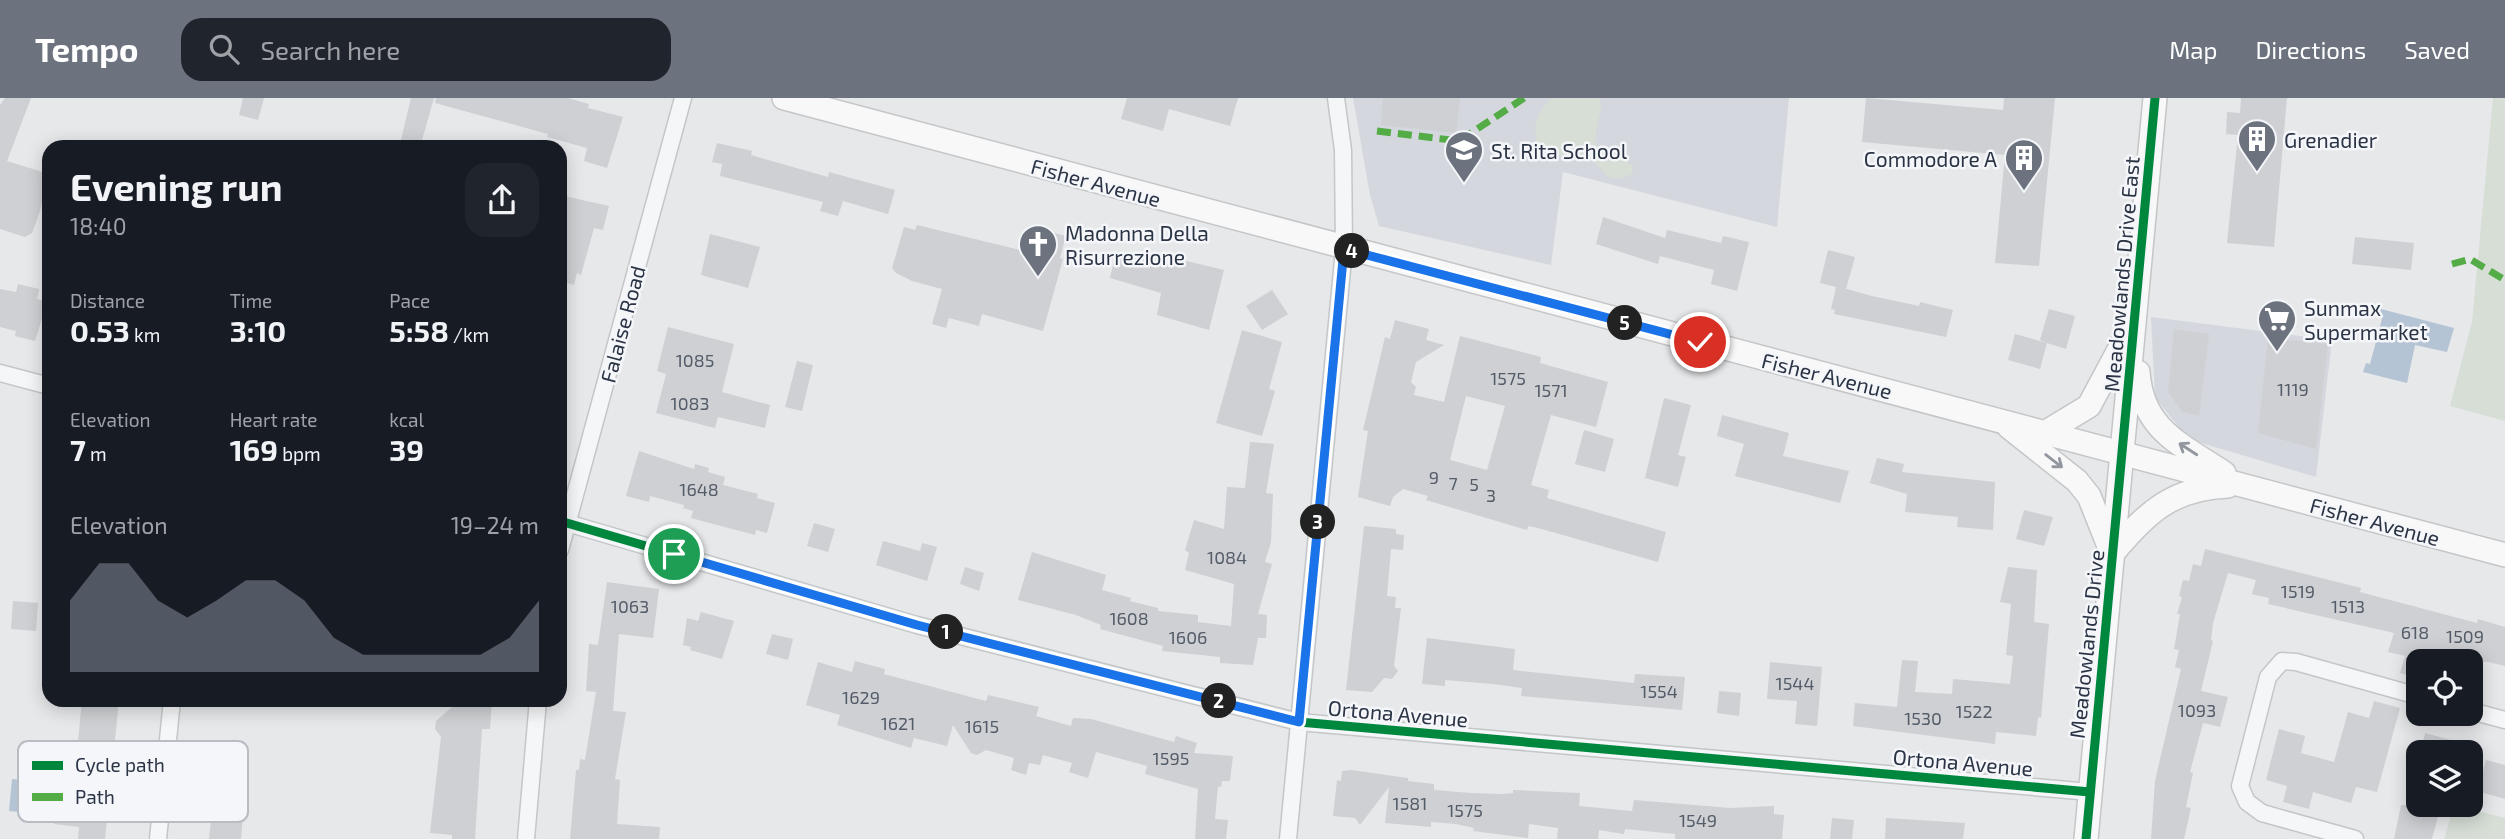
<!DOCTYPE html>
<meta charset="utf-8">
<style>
:root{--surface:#171b24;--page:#20242c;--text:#f1f3f6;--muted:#9ea1a6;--accent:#6c737f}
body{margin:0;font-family:"Exo 2",sans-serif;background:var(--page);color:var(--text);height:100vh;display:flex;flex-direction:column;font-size:26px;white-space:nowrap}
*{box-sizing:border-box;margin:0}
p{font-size:23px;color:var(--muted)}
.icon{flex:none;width:38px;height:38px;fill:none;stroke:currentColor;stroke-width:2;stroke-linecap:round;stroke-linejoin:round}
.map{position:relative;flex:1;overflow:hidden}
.drawer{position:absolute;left:42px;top:42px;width:525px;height:567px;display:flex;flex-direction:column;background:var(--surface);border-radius:21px;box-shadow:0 4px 18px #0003}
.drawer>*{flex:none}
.controls{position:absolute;left:2406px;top:551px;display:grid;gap:14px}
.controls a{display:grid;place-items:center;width:77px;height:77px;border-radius:14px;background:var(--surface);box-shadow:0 4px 18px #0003;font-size:35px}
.pin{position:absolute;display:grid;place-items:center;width:60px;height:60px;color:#fff;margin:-30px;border:4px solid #fff;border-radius:50%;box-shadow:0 2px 7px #0007}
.km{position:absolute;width:35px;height:35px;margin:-18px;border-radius:50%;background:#222;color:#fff;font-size:19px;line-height:35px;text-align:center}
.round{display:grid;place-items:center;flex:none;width:74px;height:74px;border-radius:21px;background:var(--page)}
.head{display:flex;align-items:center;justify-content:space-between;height:119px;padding:0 28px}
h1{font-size:38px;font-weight:700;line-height:52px}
.stats{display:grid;grid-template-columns:repeat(3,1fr);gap:10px;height:119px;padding:7px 28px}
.stats div{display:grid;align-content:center}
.stats b{font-size:30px;font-weight:700}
.stats small{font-size:19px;font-weight:400}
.stats p{font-size:19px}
.chart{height:196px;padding:14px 28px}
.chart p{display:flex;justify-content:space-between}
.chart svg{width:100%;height:126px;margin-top:7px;fill:var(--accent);opacity:.7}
header{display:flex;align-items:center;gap:42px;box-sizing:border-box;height:98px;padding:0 35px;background:var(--accent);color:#fff}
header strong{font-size:33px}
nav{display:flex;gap:38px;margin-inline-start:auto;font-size:24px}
.search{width:490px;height:63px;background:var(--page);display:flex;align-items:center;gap:18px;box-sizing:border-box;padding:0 24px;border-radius:21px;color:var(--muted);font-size:26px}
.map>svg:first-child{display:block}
.built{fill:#d4d7dd}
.green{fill:#d6ded6}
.water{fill:#b4c4d5}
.building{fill:#ced0d3;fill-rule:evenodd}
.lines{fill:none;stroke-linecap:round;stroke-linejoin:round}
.street-casing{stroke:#c4c6c8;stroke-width:19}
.secondary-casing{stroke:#c4c6c8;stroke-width:26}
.street{stroke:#f5f6f7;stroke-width:16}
.secondary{stroke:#f8f8f8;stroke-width:23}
.quiet{stroke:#54ac47;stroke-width:7;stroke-dasharray:14 7;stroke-linecap:butt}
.cycleway-casing{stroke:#f4f6f9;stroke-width:13}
.cycleway{stroke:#00873e;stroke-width:9}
.oneway{stroke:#92969e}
.route-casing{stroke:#fff;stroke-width:14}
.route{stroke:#1a73e8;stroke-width:9}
.labels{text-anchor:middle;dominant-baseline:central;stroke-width:5;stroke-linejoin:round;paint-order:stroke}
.number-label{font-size:18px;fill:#545c69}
.poi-label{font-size:21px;fill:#2b3445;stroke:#f4f6f9;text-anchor:start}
.street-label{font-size:21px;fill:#2b3445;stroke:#f4f6f9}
.key{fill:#f4f6f9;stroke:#b8bcc3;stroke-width:2}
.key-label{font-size:19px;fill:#2b3445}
</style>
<header>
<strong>Tempo</strong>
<div class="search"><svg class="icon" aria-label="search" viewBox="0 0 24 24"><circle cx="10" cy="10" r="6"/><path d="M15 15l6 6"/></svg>Search here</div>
<nav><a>Map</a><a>Directions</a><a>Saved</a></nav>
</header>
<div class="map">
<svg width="2505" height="741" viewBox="0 0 2505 741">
<rect width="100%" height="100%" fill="#e6e8ea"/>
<!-- built -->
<g class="built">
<polygon points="1353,0 1789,0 1777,129 1563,74 1551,167 1379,128 1370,97"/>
<polygon points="2151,219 2332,242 2316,379 2188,341 2155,299"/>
</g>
<!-- green -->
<g class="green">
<path d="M1551 0H1600C1605 15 1589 37 1599 50 1608 61 1624 58 1633 69L1632 76C1605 90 1605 71 1586 57H1557L1539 50C1531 29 1537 15 1551 0Z"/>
<polygon points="2493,0 2505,0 2505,323 2450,308 2472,224"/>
<polygon points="2454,707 2505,720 2505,741 2444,741"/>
</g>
<!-- water -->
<g class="water">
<polygon points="2381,211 2454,230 2447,254 2415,247 2407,285 2363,274 2366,265 2370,266 2382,221 2378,219"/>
<polygon points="12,681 32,683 29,715 9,713"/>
</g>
<!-- building -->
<g class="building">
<polygon points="5,0 31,0 7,63 49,76 40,113 32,135 25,139 0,131 0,7"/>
<polygon points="243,0 264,0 258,22 239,17"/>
<polygon points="411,0 434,0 420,49 400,46"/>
<polygon points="436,0 568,0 589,6 588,10 623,19 607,70 584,63 587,50 547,39 548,36 435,5"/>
<polygon points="1127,0 1238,0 1230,28 1169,11 1163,33 1121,21"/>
<polygon points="1383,0 1460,0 1456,35 1381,27"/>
<polygon points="1866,0 2003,12 2004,0 2055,0 2039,168 1995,165 2005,57 1862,44"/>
<polygon points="2241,0 2287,0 2274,149 2227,145 2238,37 2226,36 2227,14 2240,15"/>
<polygon points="717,45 752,53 751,57 828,79 829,74 895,92 888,116 843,103 838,118 820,113 823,104 720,78 722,66 712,64"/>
<polygon points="560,97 609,108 603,132 594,130 581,177 577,175 574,187 560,183 560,150 564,134 560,133"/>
<polygon points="1603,119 1665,140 1667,132 1721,145 1723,138 1749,144 1737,193 1711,186 1714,172 1660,158 1658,166 1596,146"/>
<polygon points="917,127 1024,153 1028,151 1034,130 1066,138 1060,160 1063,161 1043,233 982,216 979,228 949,220 946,230 932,226 942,191 912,183 896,175 892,170 904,129 915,132"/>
<polygon points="710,136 760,149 748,190 701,177"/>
<polygon points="2355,139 2414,145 2411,172 2352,166"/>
<polygon points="1828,152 1855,159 1846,191 1843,190 1872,198 1919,208 1920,204 1953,212 1946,239 1834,216 1835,212 1831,211 1836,189 1820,185"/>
<polygon points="1130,156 1168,166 1170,159 1224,172 1209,232 1157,217 1161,195 1110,180 1115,159 1128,163"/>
<polygon points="18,186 39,191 37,201 47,204 35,243 15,238 16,233 0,229 0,191 16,194"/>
<polygon points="1272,192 1288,216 1262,232 1246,208"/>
<polygon points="2049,211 2075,218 2066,251 2047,245 2040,271 2008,262 2015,236 2047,245 2040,242"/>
<path d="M1395 222 1429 231 1426 242 1444 247 1416 264 1411 284 1416 289 1414 297 1444 304 1460 238 1541 259 1540 265 1608 284 1596 329 1551 317 1531 387 1549 392 1547 400 1666 434 1658 464 1538 430 1528 428 1527 432 1510 427 1426 402 1428 398 1403 391 1393 399 1390 408 1358 399 1368 333 1363 332 1385 239 1390 241ZM1466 298 1505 308 1487 372 1450 362Z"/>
<polygon points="668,229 734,246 722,294 770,307 765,330 718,319 715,330 656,315 666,276 657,273"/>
<polygon points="2174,231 2209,236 2199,318 2183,314 2168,294"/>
<polygon points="1242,232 1282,244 1269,291 1275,293 1262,338 1216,325"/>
<polygon points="2268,240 2328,246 2316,351 2258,335"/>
<polygon points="797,263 813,267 802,313 785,309"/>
<polygon points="1664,300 1691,307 1678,357 1686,359 1678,389 1645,380"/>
<polygon points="1722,317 1789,335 1783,358 1849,373 1840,405 1735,378 1744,346 1717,338"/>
<polygon points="1584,332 1614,341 1605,374 1575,366"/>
<polygon points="1250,344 1274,346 1266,395 1273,396 1271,444 1265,464 1272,466 1258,516 1267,517 1266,540 1258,540 1253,567 1220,565 1220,559 1162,553 1163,548 1100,531 1101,527 1076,517 1018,502 1032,454 1106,477 1102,492 1131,500 1130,503 1158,510 1158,513 1198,517 1198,524 1231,528 1234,486 1185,472 1189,455 1185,452 1194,422 1224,431 1227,389 1245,390"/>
<polygon points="639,353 694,371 695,366 709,370 708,374 725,379 723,387 758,396 757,400 775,405 767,435 756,432 755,437 691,420 693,413 683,410 684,407 650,398 649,404 626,398"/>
<polygon points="1877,360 1904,366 1902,374 1995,384 1993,432 1957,429 1958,419 1905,414 1907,396 1870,385"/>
<polygon points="2024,412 2053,419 2044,448 2016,441"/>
<polygon points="814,425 835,431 828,454 807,448"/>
<polygon points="1364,428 1396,431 1396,436 1404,437 1403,452 1391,451 1387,498 1396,499 1395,510 1401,510 1394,568 1398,573 1392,581 1384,580 1372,594 1346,592"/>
<polygon points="883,443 920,453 922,445 937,449 927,483 876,467"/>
<polygon points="2205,451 2361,490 2360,494 2477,525 2478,521 2505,529 2505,568 2488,564 2418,564 2418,580 2400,575 2405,558 2388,554 2394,535 2268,506 2269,500 2252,496 2256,482 2228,475 2213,525 2211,542 2213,543 2201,593 2228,599 2220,629 2203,625 2190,674 2193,675 2186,709 2191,710 2184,741 2151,741 2155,683 2181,571 2175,569 2179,552 2174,551 2180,516 2177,516 2182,499 2179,498 2183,482 2189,483 2193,466 2201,468"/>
<polygon points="965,469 984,475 979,493 960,486"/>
<polygon points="2008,469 2037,472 2034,524 2049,526 2041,620 2038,619 2036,638 1996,634 1995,646 1853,628 1855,605 1897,609 1902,562 1918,563 1915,594 1952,596 1953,581 2010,586 2013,558 2006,557 2011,506 2000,504"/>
<polygon points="607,484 659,491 653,540 619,536 613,613 626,614 615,681 620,682 617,726 660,729 659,741 570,741 576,672 579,672 580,661 585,662 596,594 586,593 589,546 598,547"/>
<polygon points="13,503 38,505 36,533 11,531"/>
<polygon points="701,514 734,523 722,561 690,552 691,549 683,547 687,520 698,523"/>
<polygon points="772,536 793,541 788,562 766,556"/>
<polygon points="1427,540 1515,551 1513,572 1634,585 1635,576 1685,579 1682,612 1521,598 1522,590 1493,586 1445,582 1445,588 1422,586"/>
<polygon points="855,563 885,571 884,576 986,603 988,597 1039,609 1036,618 1071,628 1073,620 1091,621 1174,644 1176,638 1197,645 1194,655 1233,658 1230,683 1222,683 1221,689 1218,688 1215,721 1228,722 1226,741 1195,741 1198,691 1145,676 1147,668 1096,654 1088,680 1069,674 1072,665 1043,657 1040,667 1029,665 1026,677 1011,672 1014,660 986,652 977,657 971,655 953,627 947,648 914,640 911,650 837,627 840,617 806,607 818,564 852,574"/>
<polygon points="1770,564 1822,569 1817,628 1795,626 1797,603 1767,601"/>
<polygon points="1719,593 1741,595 1739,618 1717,615"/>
<polygon points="82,602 119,602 105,741 78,741 79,729 54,726 60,677 83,680 86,644 78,643"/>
<polygon points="460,602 492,602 490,631 482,631 475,741 452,741 452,737 430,735 441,639 435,631 436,623"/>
<polygon points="2374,603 2400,610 2377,694 2356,689 2351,705 2313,694 2309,711 2283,704 2287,688 2266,682 2279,631 2305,638 2301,655 2334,664 2348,614 2369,620"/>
<polygon points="2425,635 2480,650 2479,654 2421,654"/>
<polygon points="2486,662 2505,667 2505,701 2477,693"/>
<polygon points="217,663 243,665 242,677 246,677 241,741 209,741"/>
<polygon points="1351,672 1408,680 1408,683 1434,686 1434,692 1471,695 1502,696 1513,695 1513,692 1580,695 1579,708 1632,713 1634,702 1730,710 1774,708 1774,716 1784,717 1782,741 1675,741 1675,736 1625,731 1624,736 1599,732 1598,741 1557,741 1558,730 1529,726 1528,740 1473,733 1474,730 1456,726 1431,724 1431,729 1385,725 1389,689 1360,727 1355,720 1333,718 1337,682 1341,683 1342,673"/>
<polygon points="2401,707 2441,707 2432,741 2394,741"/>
<polygon points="1832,720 1854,722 1852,741 1830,741"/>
<polygon points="1886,720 1965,725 1963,741 1885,741"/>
</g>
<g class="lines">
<defs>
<g id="street">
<polyline points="0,275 49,288"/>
<polyline points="560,423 917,527 1299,624 2090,694"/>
<polyline points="560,452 683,0"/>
<polyline points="2471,613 2505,622"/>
<polyline points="158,741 172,602"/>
<polyline points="526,741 538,602"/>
<polyline points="1288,741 1344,151 1343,52 1336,0"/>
<polyline points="2355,741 2262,715 2247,704 2240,688 2268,579 2282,563 2296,564 2418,598"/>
</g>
<g id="secondary">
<polyline points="784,0 2505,457"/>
<path d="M2138 274C2142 331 2180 346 2224 375"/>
<polyline points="2009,329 2077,383 2089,398 2111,453"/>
<polyline points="2046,334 2089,308 2127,237"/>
<path d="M2112 456C2146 415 2172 390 2228 388"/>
<polyline points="2086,741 2155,0"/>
</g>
</defs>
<!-- street casing -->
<use href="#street" class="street-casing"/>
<!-- secondary casing -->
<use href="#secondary" class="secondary-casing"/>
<!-- street -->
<use href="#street" class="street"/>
<!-- secondary -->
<use href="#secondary" class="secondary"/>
<!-- quiet -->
<g class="quiet">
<polyline points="1377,33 1459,43 1524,0"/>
<polyline points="2452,166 2470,161 2505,182"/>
</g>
<defs>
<g id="cycleway">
<polyline points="560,423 917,527 1299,624 2090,694"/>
<polyline points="2086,741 2155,0"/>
</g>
</defs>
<!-- cycleway casing -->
<use href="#cycleway" class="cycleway-casing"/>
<!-- cycleway -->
<use href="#cycleway" class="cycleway"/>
</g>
<!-- one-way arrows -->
<defs><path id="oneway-shaft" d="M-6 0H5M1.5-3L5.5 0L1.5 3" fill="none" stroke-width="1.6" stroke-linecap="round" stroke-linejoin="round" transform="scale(1.75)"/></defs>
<g class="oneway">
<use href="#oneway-shaft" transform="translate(2188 351) rotate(-147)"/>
<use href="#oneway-shaft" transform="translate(2054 363) rotate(38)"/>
</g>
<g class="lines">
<defs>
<polyline id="route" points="674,456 917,527 1299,624 1344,151 1700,244"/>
</defs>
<!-- route casing -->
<use href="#route" class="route-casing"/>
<!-- route -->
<use href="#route" class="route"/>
</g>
<!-- icons -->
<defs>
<symbol id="building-pin" viewBox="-11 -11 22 30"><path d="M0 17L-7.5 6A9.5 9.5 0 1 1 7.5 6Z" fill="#6c737f" stroke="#f4f6f9"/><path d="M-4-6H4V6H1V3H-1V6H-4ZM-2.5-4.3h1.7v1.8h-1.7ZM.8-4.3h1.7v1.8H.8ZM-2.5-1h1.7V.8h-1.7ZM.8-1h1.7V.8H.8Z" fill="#fff"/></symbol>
<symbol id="school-pin" viewBox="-11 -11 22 30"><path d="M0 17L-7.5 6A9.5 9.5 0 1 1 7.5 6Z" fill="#6c737f" stroke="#f4f6f9"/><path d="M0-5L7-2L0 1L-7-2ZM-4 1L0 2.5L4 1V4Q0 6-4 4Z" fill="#fff"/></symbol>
<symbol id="church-pin" viewBox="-11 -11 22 30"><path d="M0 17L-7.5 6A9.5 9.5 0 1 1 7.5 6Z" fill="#6c737f" stroke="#f4f6f9"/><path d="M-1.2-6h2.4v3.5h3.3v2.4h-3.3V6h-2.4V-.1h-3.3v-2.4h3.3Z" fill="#fff"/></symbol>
<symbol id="supermarket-pin" viewBox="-11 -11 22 30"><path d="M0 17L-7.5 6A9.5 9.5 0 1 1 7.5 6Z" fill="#6c737f" stroke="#f4f6f9"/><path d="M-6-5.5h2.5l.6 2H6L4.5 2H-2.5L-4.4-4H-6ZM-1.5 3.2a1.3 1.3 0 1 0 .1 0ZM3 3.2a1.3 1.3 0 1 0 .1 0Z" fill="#fff"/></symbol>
</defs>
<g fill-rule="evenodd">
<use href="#building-pin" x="2235" y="19" width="44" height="60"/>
<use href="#school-pin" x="1442" y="30" width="44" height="60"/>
<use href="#building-pin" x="2002" y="38" width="44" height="60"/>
<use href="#church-pin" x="1016" y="124" width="44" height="60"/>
<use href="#supermarket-pin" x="2255" y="199" width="44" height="60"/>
</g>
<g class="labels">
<!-- number labels -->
<g class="number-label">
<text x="695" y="262">1085</text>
<text x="1508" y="280">1575</text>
<text x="2293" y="291">1119</text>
<text x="1551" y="292">1571</text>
<text x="690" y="305">1083</text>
<text x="1434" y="379">9</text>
<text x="1453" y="385">7</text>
<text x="1474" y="386">5</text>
<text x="699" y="391">1648</text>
<text x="1491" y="397">3</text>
<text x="1227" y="459">1084</text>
<text x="2298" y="493">1519</text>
<text x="630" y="508">1063</text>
<text x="2348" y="508">1513</text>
<text x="1129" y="520">1608</text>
<text x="2415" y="534">618</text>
<text x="2465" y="538">1509</text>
<text x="1188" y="539">1606</text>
<text x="1795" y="585">1544</text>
<text x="1659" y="593">1554</text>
<text x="861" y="599">1629</text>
<text x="2197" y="612">1093</text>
<text x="1974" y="613">1522</text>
<text x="1923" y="620">1530</text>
<text x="898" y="625">1621</text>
<text x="982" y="628">1615</text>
<text x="1171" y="660">1595</text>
<text x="1410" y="705">1581</text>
<text x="1465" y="712">1575</text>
<text x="1698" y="722">1549</text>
</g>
<!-- poi labels -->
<g class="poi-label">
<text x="2284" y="41">Grenadier</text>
<text x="1491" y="52">St. Rita School</text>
<text x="1997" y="60" text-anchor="end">Commodore A</text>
<text x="1065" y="134">Madonna Della<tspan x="1065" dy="24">Risurrezione</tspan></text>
<text x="2304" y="209">Sunmax<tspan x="2304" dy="24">Supermarket</tspan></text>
</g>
<!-- street labels -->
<g class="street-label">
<text transform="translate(1096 84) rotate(15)">Fisher Avenue</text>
<text transform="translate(2121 176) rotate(-85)">Meadowlands Drive East</text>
<text transform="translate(622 226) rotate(-75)">Falaise Road</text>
<text transform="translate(1827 277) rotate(14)">Fisher Avenue</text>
<text transform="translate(2375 423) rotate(15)">Fisher Avenue</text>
<text transform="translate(2086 546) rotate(-84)">Meadowlands Drive</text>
<text transform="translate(1398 615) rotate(5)">Ortona Avenue</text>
<text transform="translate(1963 664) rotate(5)">Ortona Avenue</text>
</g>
</g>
<!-- legend -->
<rect x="18" y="643" width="230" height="81" rx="10" class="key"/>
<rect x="32" y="663" width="31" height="9" fill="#00873e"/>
<rect x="32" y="695" width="31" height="8" fill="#54ac47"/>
<g class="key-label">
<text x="75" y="674">Cycle path</text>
<text x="75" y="706">Path</text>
</g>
</svg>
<div class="controls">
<a><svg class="icon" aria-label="locate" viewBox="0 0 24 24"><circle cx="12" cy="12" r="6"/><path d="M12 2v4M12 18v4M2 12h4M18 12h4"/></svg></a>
<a><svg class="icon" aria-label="layers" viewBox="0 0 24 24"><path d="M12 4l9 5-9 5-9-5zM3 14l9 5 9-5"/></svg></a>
</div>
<div class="pin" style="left:674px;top:456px;background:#1e9e55"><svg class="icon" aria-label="arrive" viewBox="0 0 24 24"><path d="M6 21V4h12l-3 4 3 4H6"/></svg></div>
<div class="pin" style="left:1700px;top:244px;background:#d93025"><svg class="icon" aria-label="check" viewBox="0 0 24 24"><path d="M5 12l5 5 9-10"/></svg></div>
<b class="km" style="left:946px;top:534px">1</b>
<b class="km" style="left:1219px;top:603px">2</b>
<b class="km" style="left:1318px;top:424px">3</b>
<b class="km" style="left:1352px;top:153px">4</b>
<b class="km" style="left:1625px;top:225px">5</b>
<section class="drawer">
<div class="head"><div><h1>Evening run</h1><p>18:40</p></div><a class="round"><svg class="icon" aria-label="share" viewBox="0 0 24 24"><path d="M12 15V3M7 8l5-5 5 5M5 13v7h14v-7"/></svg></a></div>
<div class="stats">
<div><p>Distance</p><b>0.53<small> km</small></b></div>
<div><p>Time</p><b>3:10</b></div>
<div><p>Pace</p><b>5:58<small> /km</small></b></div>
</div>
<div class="stats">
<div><p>Elevation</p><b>7<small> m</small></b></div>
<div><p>Heart rate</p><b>169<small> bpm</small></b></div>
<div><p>kcal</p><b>39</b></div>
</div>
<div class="chart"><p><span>Elevation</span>19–24 m</p>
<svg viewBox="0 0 160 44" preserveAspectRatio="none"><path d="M0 44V19L10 6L20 6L30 19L40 25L50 19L60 12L70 12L80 19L90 32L100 38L110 38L120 38L130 38L140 38L150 32L160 19V44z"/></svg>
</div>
</section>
</div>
